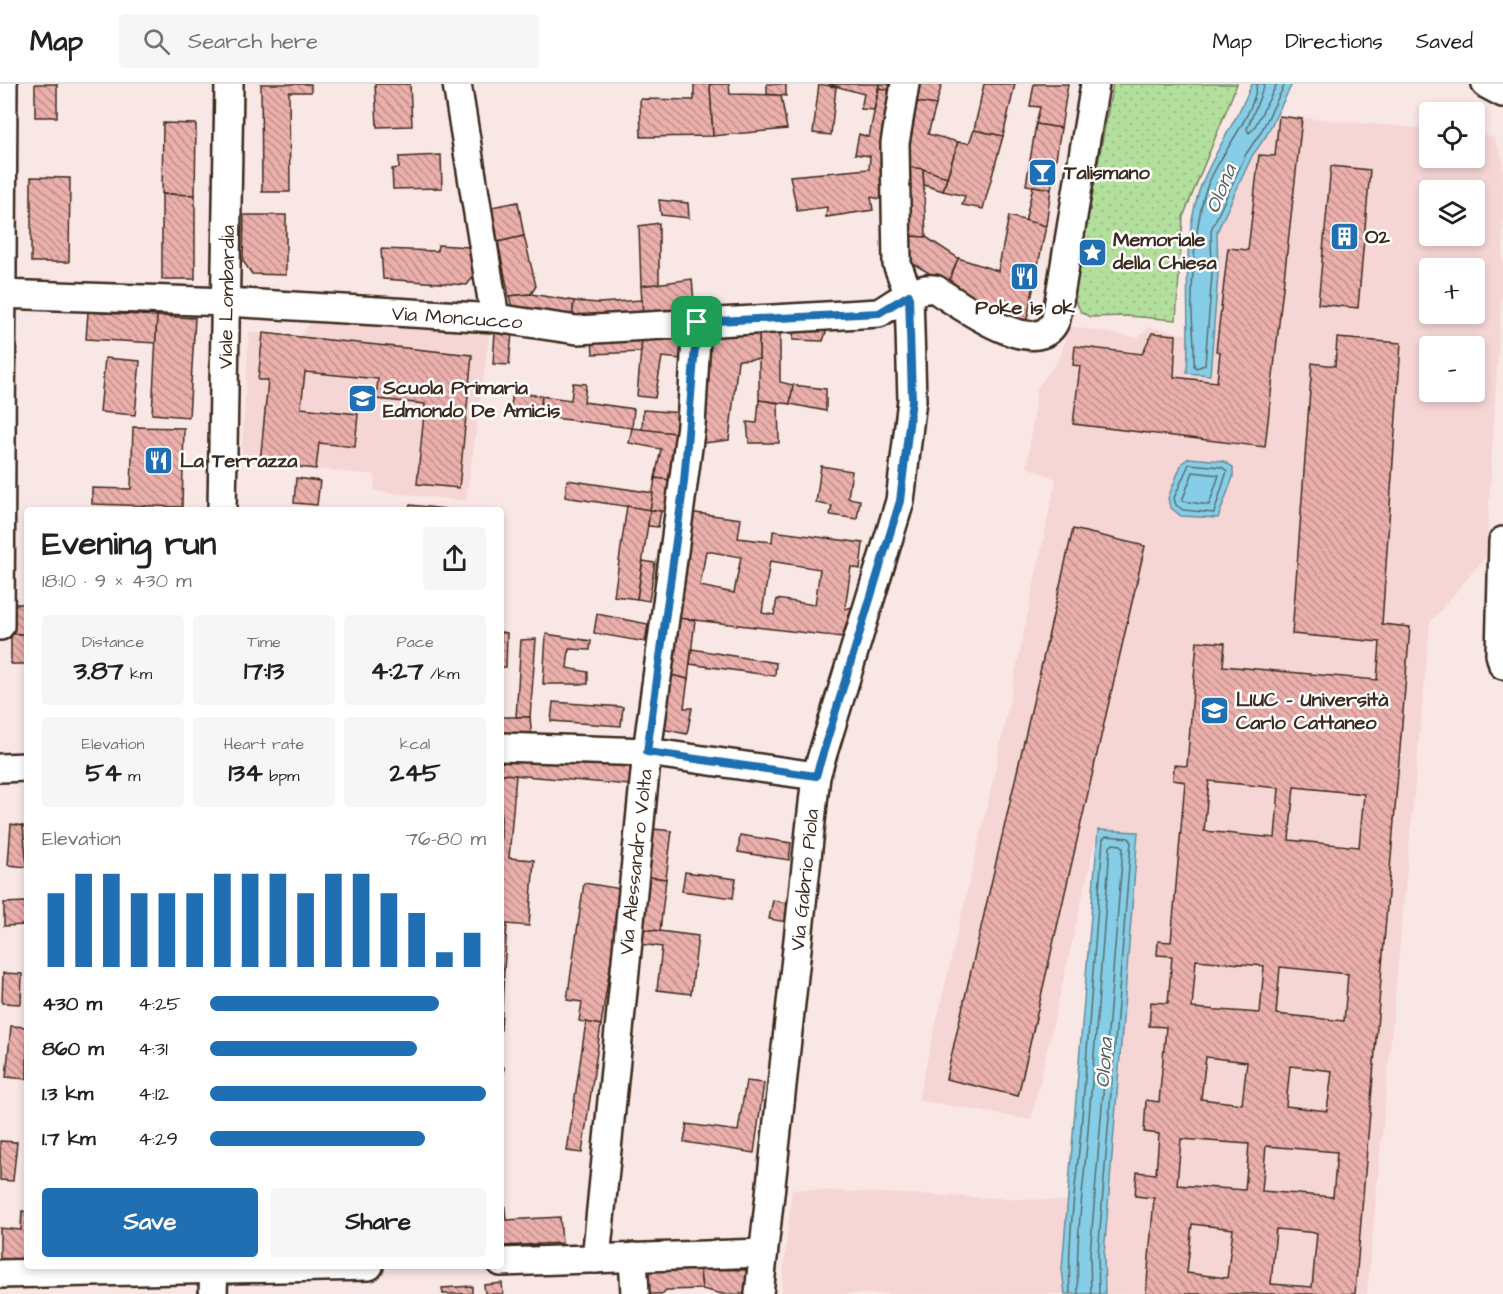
<!DOCTYPE html>
<meta charset="utf-8">
<style>
:root{--surface:#fff;--page:#f6f6f6;--text:#202124;--muted:#757577;--line:#e0e0e0;--accent:#1f6fb2}
body{margin:0;font-family:"Architects Daughter",sans-serif;background:var(--page);color:var(--text);height:100vh;display:flex;flex-direction:column;font-size:22px;white-space:nowrap}
*{box-sizing:border-box;margin:0}
p{font-size:20px;color:var(--muted)}
.icon{flex:none;width:33px;height:33px;fill:none;stroke:currentColor;stroke-width:2;stroke-linecap:round;stroke-linejoin:round}
.map{position:relative;flex:1;overflow:hidden}
.panel{position:absolute;left:24px;top:423px;width:480px;height:762px;display:flex;flex-direction:column;background:var(--surface);border-radius:6px;box-shadow:0 3px 9px #0003}
.panel>*{flex:none}
.fabs{position:absolute;left:1419px;top:18px;display:grid;gap:12px}
.fabs a{display:grid;place-items:center;width:66px;height:66px;border-radius:6px;background:var(--surface);box-shadow:0 3px 9px #0003;font-size:30px}
.pin{position:absolute;display:grid;place-items:center;width:51px;height:51px;color:#fff;margin:-26px;border-radius:12px;box-shadow:0 3px 9px #0006}
.round{display:grid;place-items:center;flex:none;width:63px;height:63px;border-radius:6px;background:var(--page)}
.headline{display:flex;align-items:center;justify-content:space-between;height:102px;padding:0 18px}
h1{font-size:33px;font-weight:700;line-height:45px}
.figures{display:grid;grid-template-columns:repeat(3,1fr);gap:9px;height:102px;padding:6px 18px}
.figures div{display:grid;align-content:center;border-radius:6px;background:var(--page);text-align:center}
.figures b{font-size:26px;font-weight:700}
.figures small{font-size:16px;font-weight:400}
.figures p{font-size:16px}
.chart{height:168px;padding:12px 18px}
.chart p{display:flex;justify-content:space-between}
.chart svg{width:100%;height:108px;margin-top:6px;stroke:var(--accent);stroke-width:6}
.action{display:flex;gap:12px;margin-top:auto;padding:12px 18px}
.action a{flex:1;height:69px;border-radius:6px;background:var(--accent);color:#fff;font-size:24px;font-weight:700;line-height:69px;text-align:center}
.action a+a{background:var(--page);color:var(--text)}
ul{padding:0 18px;list-style:none;font-size:20px}
li{display:grid;grid-template-columns:96px 72px 1fr;align-items:center;height:45px}
li i{height:15px;border-radius:8px;background:var(--accent)}
header{display:flex;align-items:center;gap:36px;box-sizing:border-box;height:84px;padding:0 30px;background:var(--surface);border-bottom:2px solid var(--line)}
header strong{font-size:28px}
nav{display:flex;gap:33px;margin-inline-start:auto;font-size:21px}
.search{width:420px;height:54px;background:var(--page);display:flex;align-items:center;gap:15px;box-sizing:border-box;padding:0 21px;border-radius:6px;color:var(--muted);font-size:22px}
.map>svg:first-child{display:block}
.built{fill:#f5d6d5;fill-rule:evenodd}
.green{fill:url(#green-dots);stroke:#77845e;stroke-width:1.5}
.water{fill:#86cee7;stroke:#688c97;stroke-width:1.5}
.lines{fill:none;stroke-linecap:round;stroke-linejoin:round}
.shore{stroke:#596c6e;stroke-width:1.5}
.building{fill:url(#building-back-hatch);stroke:#3b2a1e;stroke-width:1.5;fill-rule:evenodd}
.minor-casing{stroke:#3b2a1e;stroke-width:32}
.minor{stroke:#fff;stroke-width:27}
.route-casing{stroke:#fff;stroke-width:12}
.route{stroke:#1f6fb2;stroke-width:8}
.labels{text-anchor:middle;dominant-baseline:central;stroke-width:5;stroke-linejoin:round;paint-order:stroke}
.poi-label{font-size:20px;font-weight:bold;fill:#3b2a1e;stroke:#fff;text-anchor:start}
.street-label{font-size:20px;fill:#3b2a1e;stroke:#fff}
.water-label{font-size:21px;font-style:italic;fill:#525b5a;stroke:#fff}
</style>
<header>
<strong>Map</strong>
<div class="search"><svg class="icon" aria-label="search" viewBox="0 0 24 24"><circle cx="10" cy="10" r="6"/><path d="M15 15l6 6"/></svg>Search here</div>
<nav><a>Map</a><a>Directions</a><a>Saved</a></nav>
</header>
<div class="map">
<svg width="1503" height="1210" viewBox="0 0 1503 1210">
<defs>
<pattern id="green-dots" width="8" height="8" patternUnits="userSpaceOnUse" patternTransform="scale(1.5)"><rect width="8" height="8" fill="#b3df9d"/><path d="M2 2h.1M6 6h.1" fill="none" stroke="#9bc087" stroke-width="1.8" stroke-linecap="round"/></pattern>
<pattern id="building-back-hatch" width="6" height="6" patternUnits="userSpaceOnUse" patternTransform="scale(1.5)"><rect width="6" height="6" fill="#ebafac"/><path d="M-1 5l2 2M0 0l6 6M5-1l2 2" fill="none" stroke="#c08f8b"/></pattern>
</defs>
<rect width="100%" height="100%" fill="#f9e7e6"/>
<filter id="ink" filterUnits="userSpaceOnUse"><feTurbulence type="fractalNoise" baseFrequency=".0167" numOctaves="2"/><feDisplacementMap in="SourceGraphic" scale="12" xChannelSelector="R" yChannelSelector="G"/><feConvolveMatrix kernelMatrix="1 2 1 2 8 2 1 2 1" color-interpolation-filters="sRGB"/></filter>
<g filter="url(#ink)">
<!-- built -->
<g class="built">
<path d="M1283 32 1429 45 1430 74H1474L1475 49 1494 53 1503 76V187L1486 472 1430 539 1367 1210H1105L1098 746 1031 1036 918 1016 989 714 1056 395 1027 383 1037 304 1061 272 1068 242 1138 254 1149 243 1190 251 1187 289 1210 290 1218 190 1217 148 1252 72 1275 35ZM1430 106H1474V152H1430ZM1430 184H1474V230H1430ZM1430 262H1474V308H1430Z"/>
<polygon points="311,237 490,246 466,417 374,407 375,391 241,377 249,248 300,253"/>
<polygon points="792,1105 1067,1117 1062,1185 1065,1210 781,1210"/>
</g>
<!-- green -->
<polygon class="green" points="1113,0 1237,0 1183,133 1176,236 1128,232 1090,233 1081,228 1073,212"/>
<!-- water -->
<g class="water">
<path d="M1252 0H1292L1266 52 1252 72 1217 148 1218 190 1210 291 1187 289C1191 229 1180 166 1199 107 1212 70 1237 37 1252 0Z"/>
<polygon points="1189,374 1223,377 1233,383 1233,393 1218,434 1181,432 1170,423 1168,414 1182,379"/>
<polygon points="1098,746 1138,748 1104,1171 1105,1210 1065,1210 1062,1185"/>
</g>
<g class="lines">
<!-- shore -->
<g class="shore">
<path d="M1257 0C1253 37 1214 75 1204 112 1195 146 1191 195 1192 231 1193 248 1195 263 1194 281L1196 284 1205 281 1212 190 1211 146 1246 70 1261 48 1285 0"/>
<polyline points="1265,0 1247,45 1249,49 1254,44 1277,0"/>
<polygon points="1231,78 1233,81 1220,109 1216,109 1214,106 1227,79"/>
<polygon points="1189,380 1222,383 1227,387 1214,429 1183,426 1176,421 1174,414"/>
<polygon points="1193,388 1219,391 1209,421 1182,417"/>
<path d="M1070 1210C1067 1155 1076 1101 1081 1046 1089 949 1095 852 1103 755L1106 752 1129 754 1131 757 1098 1171 1099 1210"/>
<path d="M1078 1210C1075 1152 1084 1103 1088 1046 1096 952 1103 857 1110 763L1113 760 1121 761 1123 764 1090 1170 1091 1210"/>
</g>
</g>
<!-- building -->
<g class="building">
<rect x="35" y="0" width="22" height="33"/>
<polygon points="261,0 311,0 311,8 289,8 290,108 262,108"/>
<polygon points="375,0 410,0 412,42 377,43"/>
<polygon points="694,0 710,0 713,52 641,53 640,15 694,16"/>
<polygon points="710,0 729,0 730,10 781,11 787,45 713,52"/>
<polygon points="767,0 786,0 786,12 767,10"/>
<polygon points="819,0 836,3 831,51 813,49"/>
<polygon points="828,0 879,0 874,26 861,25 864,10"/>
<polygon points="879,0 898,0 897,8 879,4"/>
<polygon points="920,0 942,0 936,21 917,18"/>
<polygon points="984,0 1015,0 1003,52 974,46"/>
<polygon points="1034,0 1068,0 1061,44 1036,40 1040,23 1030,22"/>
<polygon points="879,4 897,8 885,116 871,113 873,126 826,133 827,123 797,127 790,92 869,85 870,72 855,70 859,50 869,53"/>
<polygon points="917,18 936,21 928,50 958,58 947,93 904,82"/>
<polygon points="1279,32 1302,35 1265,363 1073,340 1080,282 1073,281 1075,262 1142,270 1152,249 1176,251 1174,293 1217,298 1220,268 1216,267 1228,164 1248,166 1259,71 1275,72"/>
<polygon points="163,39 196,40 195,111 162,110"/>
<polygon points="1036,40 1061,44 1051,105 1026,101"/>
<polygon points="974,46 1003,52 983,125 962,121 965,112 943,107 958,58 969,59"/>
<polygon points="441,71 442,104 393,105 392,85 399,84 399,73"/>
<polygon points="904,82 923,85 926,153 908,152"/>
<polygon points="1331,82 1370,86 1358,224 1318,220"/>
<polygon points="923,85 947,93 943,107 924,101"/>
<polygon points="31,93 70,94 69,178 31,178"/>
<polygon points="1033,102 1051,105 1046,142 1025,138"/>
<polygon points="162,110 195,111 195,195 162,195"/>
<polygon points="659,116 688,119 689,134 661,131"/>
<polygon points="518,118 524,152 498,158 491,123"/>
<polygon points="244,131 286,131 286,191 252,190 243,177"/>
<polygon points="1009,132 1046,142 1026,240 1008,234 948,200 958,174 998,187"/>
<polygon points="659,139 659,200 641,202 639,142"/>
<polygon points="524,152 536,202 531,210 509,212 498,158"/>
<polygon points="908,152 926,153 958,174 948,200 905,175"/>
<polygon points="438,161 469,163 476,189 467,201 383,195 381,165 437,167"/>
<polygon points="692,195 695,230 643,235 641,202"/>
<polygon points="531,210 574,217 572,236 512,224 509,212"/>
<polygon points="642,216 643,235 572,236 574,217 599,219"/>
<polygon points="88,228 157,232 156,259 86,255"/>
<polygon points="157,232 195,234 189,333 152,330"/>
<polygon points="829,239 823,257 793,256 794,241"/>
<polygon points="780,244 780,298 793,301 790,320 759,316 759,247"/>
<polygon points="495,247 512,249 509,281 493,280"/>
<polygon points="759,247 759,275 738,276 729,356 696,360 707,252"/>
<polygon points="263,249 472,271 459,404 417,400 425,320 376,315 378,295 305,288 301,324 358,330 355,363 319,359 316,385 260,379 268,296 258,296"/>
<polygon points="680,253 681,275 662,273 655,314 637,312 642,254"/>
<polygon points="642,254 641,268 593,270 592,255"/>
<path d="M1337 254 1401 259 1382 540 1410 543 1355 1210H1146L1154 1114 1135 1112 1137 1088 1156 1090 1159 1050 1144 1048 1146 1016 1159 1018 1166 943 1149 942 1151 918 1168 919 1172 872 1157 871 1158 857 1171 858 1185 698 1173 696 1174 681 1187 682 1197 557 1225 559 1223 582 1377 596 1380 558 1292 550 1312 279 1335 282ZM1209 697 1279 704 1275 754 1204 747ZM1294 703 1364 710 1359 763 1289 756ZM1196 876 1264 882 1260 929 1192 924ZM1280 883 1348 890 1344 937 1276 930ZM1206 973 1247 978 1242 1020 1201 1015ZM1290 982 1332 987 1327 1027 1286 1022ZM1181 1055 1249 1060 1245 1106 1177 1101ZM1266 1062 1337 1068 1333 1113 1262 1107ZM1192 1140 1233 1145 1227 1194 1187 1189ZM1276 1145 1317 1149 1312 1203 1271 1200Z"/>
<polygon points="1429,262 1433,262 1430,262 1430,295 1425,295"/>
<polygon points="105,274 140,277 135,331 100,328"/>
<polygon points="573,299 586,300 584,318 634,325 632,344 539,332 542,312 571,316"/>
<polygon points="793,301 826,305 826,327 790,320"/>
<polygon points="513,308 542,312 539,332 510,328"/>
<polygon points="759,316 778,319 779,359 749,359 747,338 757,339"/>
<polygon points="643,326 683,329 683,350 642,346"/>
<polygon points="133,343 184,344 182,423 92,420 92,404 131,405"/>
<polygon points="632,344 683,350 677,397 655,394 661,365 629,359"/>
<polygon points="821,382 852,387 848,414 860,416 857,435 830,431 832,422 816,419"/>
<polygon points="296,394 320,397 317,421 294,419"/>
<polygon points="655,394 677,397 673,429 650,426"/>
<polygon points="567,396 653,409 650,426 565,413"/>
<polygon points="410,421 445,425 445,426 409,426"/>
<polygon points="627,422 650,426 637,515 614,512"/>
<polygon points="650,426 661,427 658,443 648,442"/>
<path d="M688 428 741 435 738 454 772 458 773 447 863 459 860 485 851 483 845 525 852 523 842 553 677 534ZM706 467 741 473 734 509 700 502ZM770 477 820 485 815 521 777 515 774 531 762 529Z"/>
<polygon points="1073,445 1145,462 1018,1012 946,995"/>
<polygon points="643,477 655,479 649,517 637,515"/>
<rect x="11" y="520" width="16" height="30"/>
<polygon points="597,530 648,540 645,558 594,549"/>
<polygon points="677,534 695,536 688,595 671,591"/>
<polygon points="501,548 507,549 506,583 501,583"/>
<rect x="11" y="550" width="16" height="30"/>
<polygon points="546,550 591,557 590,566 569,565 567,584 588,588 588,600 543,600"/>
<polygon points="536,555 530,633 516,633 521,556"/>
<polygon points="692,565 776,579 775,592 690,580"/>
<polygon points="671,591 688,595 684,624 692,624 687,650 662,645"/>
<polygon points="553,618 623,623 621,642 551,637"/>
<polygon points="501,633 530,633 532,656 501,656"/>
<polygon points="501,673 632,683 630,701 501,690"/>
<polygon points="501,690 516,691 509,774 534,776 529,842 507,840 504,885 501,885"/>
<polygon points="11,740 23,742 27,783 8,781"/>
<polygon points="654,745 672,747 666,795 649,793"/>
<polygon points="740,751 791,759 789,776 738,768"/>
<polygon points="685,788 736,795 733,814 682,807"/>
<polygon points="649,793 666,795 660,847 643,845"/>
<polygon points="584,799 622,805 601,941 579,937 582,918 567,916"/>
<polygon points="773,816 790,820 786,838 769,835"/>
<polygon points="25,818 25,841 4,842 4,819"/>
<polygon points="643,845 698,852 691,910 657,906 662,863 641,860"/>
<polygon points="501,885 504,885 501,947"/>
<polygon points="3,889 22,890 21,920 2,919"/>
<polygon points="586,938 601,941 582,1069 567,1067"/>
<polygon points="11,942 27,943 27,995 6,993"/>
<polygon points="501,983 504,983 501,1025"/>
<polygon points="746,997 764,999 754,1069 684,1058 687,1040 738,1047"/>
<polygon points="0,1057 17,1058 13,1097 0,1096"/>
<polygon points="501,1082 506,1136 560,1133 562,1159 501,1162"/>
<polygon points="22,1127 27,1128 27,1177 0,1175 0,1144 21,1146"/>
<polygon points="700,1185 702,1205 666,1206 662,1210 644,1210 643,1188"/>
<polygon points="700,1185 746,1186 749,1194 746,1210 722,1210 702,1205"/>
<polygon points="502,1199 503,1210 485,1210 484,1201"/>
<polygon points="472,1202 472,1210 443,1210 442,1204"/>
</g>
<g class="lines">
<defs>
<g id="minor">
<polyline points="457,0 495,234"/>
<polyline points="1486,0 1503,9"/>
<path d="M0 210 227 218 495 234 577 246 879 229C896 219 915 202 935 205 959 220 1039 280 1056 235L1095 0"/>
<polyline points="222,426 229,0"/>
<polyline points="1503,457 1500,570 1503,581"/>
<polyline points="0,542 3,0"/>
<polyline points="501,663 647,668 816,692"/>
<polyline points="0,684 27,683"/>
<polyline points="633,1173 635,1210"/>
<polyline points="596,1175 647,668 691,341 697,238"/>
<polyline points="501,1178 763,1169"/>
<polyline points="0,1190 369,1182"/>
<polyline points="213,1210 214,1182"/>
<polyline points="759,1210 816,692 900,417 912,316 909,211 897,180 895,59 905,0"/>
</g>
</defs>
<!-- minor casing -->
<use href="#minor" class="minor-casing"/>
<!-- minor -->
<use href="#minor" class="minor"/>
</g>
</g>
<g class="lines" filter="url(#ink)">
<defs>
<polygon id="route" points="909,211 912,316 900,417 816,692 647,668 684,398 697,238 879,229"/>
</defs>
<!-- route casing -->
<use href="#route" class="route-casing"/>
<!-- route -->
<use href="#route" class="route"/>
</g>
<!-- icons -->
<defs>
<symbol id="bar-square" viewBox="-11 -11 22 22"><rect x="-9" y="-9" width="18" height="18" rx="4" fill="#1f6fb2" stroke="#fff"/><path d="M-6-5H6L.8 .8V4.5H3.5V6h-7V4.5H-.8V.8Z" fill="#fff"/></symbol>
<symbol id="building-square" viewBox="-11 -11 22 22"><rect x="-9" y="-9" width="18" height="18" rx="4" fill="#1f6fb2" stroke="#fff"/><path d="M-4-6H4V6H1V3H-1V6H-4ZM-2.5-4.3h1.7v1.8h-1.7ZM.8-4.3h1.7v1.8H.8ZM-2.5-1h1.7V.8h-1.7ZM.8-1h1.7V.8H.8Z" fill="#fff"/></symbol>
<symbol id="sight-square" viewBox="-11 -11 22 22"><rect x="-9" y="-9" width="18" height="18" rx="4" fill="#1f6fb2" stroke="#fff"/><path d="M0-6L1.8-2.2L6-1.7L2.9 1.2L3.7 5.4L0 3.3L-3.7 5.4L-2.9 1.2L-6-1.7L-1.8-2.2Z" fill="#fff"/></symbol>
<symbol id="restaurant-square" viewBox="-11 -11 22 22"><rect x="-9" y="-9" width="18" height="18" rx="4" fill="#1f6fb2" stroke="#fff"/><path d="M-5-6h1v4h1v-4h1v4h1v-4h1v5L-1.5 .5V6h-2V.5L-5-1ZM5-6V6H3V1.5H1.5Q1.5-4 5-6Z" fill="#fff"/></symbol>
<symbol id="school-square" viewBox="-11 -11 22 22"><rect x="-9" y="-9" width="18" height="18" rx="4" fill="#1f6fb2" stroke="#fff"/><path d="M0-5L7-2L0 1L-7-2ZM-4 1L0 2.5L4 1V4Q0 6-4 4Z" fill="#fff"/></symbol>
<symbol id="university-square" viewBox="-11 -11 22 22"><rect x="-9" y="-9" width="18" height="18" rx="4" fill="#1f6fb2" stroke="#fff"/><path d="M0-5L7-2L0 1L-7-2ZM-4 1L0 2.5L4 1V4Q0 6-4 4Z" fill="#fff"/></symbol>
</defs>
<g fill-rule="evenodd">
<use href="#bar-square" x="1026" y="72" width="33" height="33"/>
<use href="#building-square" x="1328" y="136" width="33" height="33"/>
<use href="#sight-square" x="1076" y="152" width="33" height="33"/>
<use href="#restaurant-square" x="1008" y="176" width="33" height="33"/>
<use href="#school-square" x="346" y="298" width="33" height="33"/>
<use href="#restaurant-square" x="142" y="360" width="33" height="33"/>
<use href="#university-square" x="1198" y="610" width="33" height="33"/>
</g>
<g class="labels">
<!-- poi labels -->
<g class="poi-label">
<text x="1064" y="89">Talismano</text>
<text x="1365" y="153">O2</text>
<text x="1113" y="156">Memoriale<tspan x="1113" dy="23">della Chiesa</tspan></text>
<text x="1025" y="224" text-anchor="middle">Poke is ok</text>
<text x="383" y="304">Scuola Primaria<tspan x="383" dy="23">Edmondo De Amicis</tspan></text>
<text x="180" y="377">La Terrazza</text>
<text x="1236" y="616">LIUC - Università<tspan x="1236" dy="23">Carlo Cattaneo</tspan></text>
</g>
<!-- street labels -->
<g class="street-label">
<text transform="translate(227 213) rotate(-89)">Viale Lombardia</text>
<text transform="translate(457 234) rotate(4)">Via Moncucco</text>
<text transform="translate(636 778) rotate(-84)">Via Alessandro Volta</text>
<text transform="translate(805 796) rotate(-84)">Via Gabrio Piola</text>
</g>
<!-- water labels -->
<g class="water-label">
<text transform="translate(1221 105) rotate(-68)">Olona</text>
<text transform="translate(1104 979) rotate(-86)">Olona</text>
</g>
</g>
</svg>
<div class="fabs">
<a><svg class="icon" aria-label="locate" viewBox="0 0 24 24"><circle cx="12" cy="12" r="6"/><path d="M12 2v4M12 18v4M2 12h4M18 12h4"/></svg></a>
<a><svg class="icon" aria-label="layers" viewBox="0 0 24 24"><path d="M12 4l9 5-9 5-9-5zM3 14l9 5 9-5"/></svg></a>
<a>+</a>
<a>−</a>
</div>
<div class="pin" style="left:697px;top:238px;background:#1e9e55"><svg class="icon" aria-label="arrive" viewBox="0 0 24 24"><path d="M6 21V4h12l-3 4 3 4H6"/></svg></div>
<section class="panel">
<div class="headline"><div><h1>Evening run</h1><p>18:10 · 9 × 430 m</p></div><a class="round"><svg class="icon" aria-label="share" viewBox="0 0 24 24"><path d="M12 15V3M7 8l5-5 5 5M5 13v7h14v-7"/></svg></a></div>
<div class="figures">
<div><p>Distance</p><b>3.87<small> km</small></b></div>
<div><p>Time</p><b>17:13</b></div>
<div><p>Pace</p><b>4:27<small> /km</small></b></div>
</div>
<div class="figures">
<div><p>Elevation</p><b>54<small> m</small></b></div>
<div><p>Heart rate</p><b>134<small> bpm</small></b></div>
<div><p>kcal</p><b>245</b></div>
</div>
<div class="chart"><p><span>Elevation</span>76–80 m</p>
<svg viewBox="0 0 160 44" preserveAspectRatio="none"><path d="M5 44V14M15 44V6M25 44V6M35 44V14M45 44V14M55 44V14M65 44V6M75 44V6M85 44V6M95 44V14M105 44V6M115 44V6M125 44V14M135 44V22M145 44V38M155 44V30"/></svg>
</div>
<ul>
<li><b>430 m</b>4:25<i style="width:83%"></i></li>
<li><b>860 m</b>4:31<i style="width:75%"></i></li>
<li><b>1.3 km</b>4:12<i style="width:100%"></i></li>
<li><b>1.7 km</b>4:29<i style="width:78%"></i></li>
</ul>
<div class="action"><a>Save</a><a>Share</a></div>
</section>
</div>
